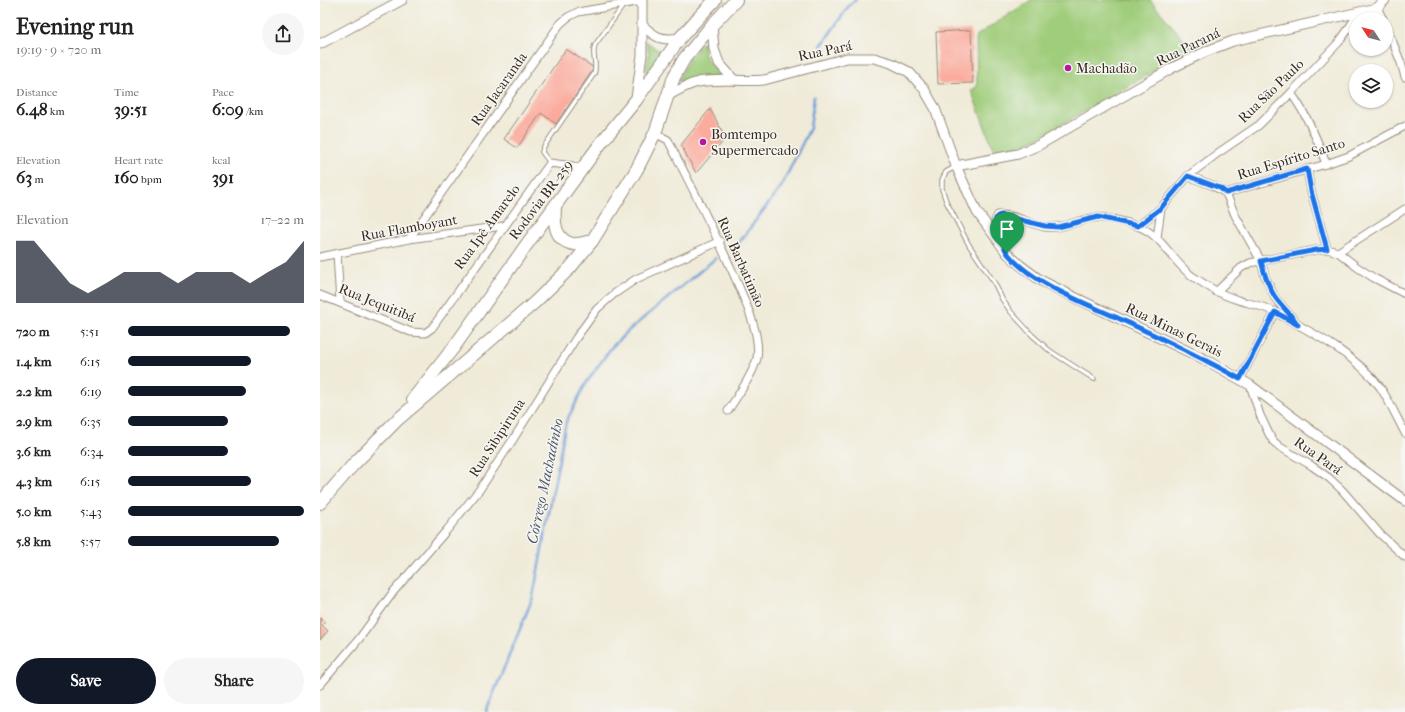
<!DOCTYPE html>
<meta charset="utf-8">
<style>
:root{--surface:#fff;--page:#f6f6f6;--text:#222;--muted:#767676;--accent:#111827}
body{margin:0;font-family:"IM FELL French Canon",serif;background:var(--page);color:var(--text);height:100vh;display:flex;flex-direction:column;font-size:15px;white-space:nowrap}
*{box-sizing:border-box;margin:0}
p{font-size:13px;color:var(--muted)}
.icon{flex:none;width:22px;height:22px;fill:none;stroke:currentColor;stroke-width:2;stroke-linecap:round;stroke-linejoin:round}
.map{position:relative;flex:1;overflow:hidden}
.sheet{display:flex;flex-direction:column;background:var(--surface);width:320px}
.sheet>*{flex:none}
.needle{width:26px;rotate:306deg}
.buttons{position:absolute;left:1029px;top:12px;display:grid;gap:8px}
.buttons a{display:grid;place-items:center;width:44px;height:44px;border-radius:50%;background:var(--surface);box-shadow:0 1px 3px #0004;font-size:20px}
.pin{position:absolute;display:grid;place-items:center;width:34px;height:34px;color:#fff;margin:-41px -17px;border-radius:50% 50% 50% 0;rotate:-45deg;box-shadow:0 0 4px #0007}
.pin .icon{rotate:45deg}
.round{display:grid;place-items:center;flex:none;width:42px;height:42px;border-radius:21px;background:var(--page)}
.head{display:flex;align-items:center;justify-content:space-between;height:68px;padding:0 16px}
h1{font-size:22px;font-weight:800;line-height:30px}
.figures{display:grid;grid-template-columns:repeat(3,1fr);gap:6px;height:68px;padding:4px 16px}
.figures div{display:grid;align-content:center}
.figures b{font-size:17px;font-weight:800}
.figures small{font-size:11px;font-weight:400}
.figures p{font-size:11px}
.chart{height:112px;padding:8px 16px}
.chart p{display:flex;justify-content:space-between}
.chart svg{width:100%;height:72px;margin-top:4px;fill:var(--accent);opacity:.7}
.action{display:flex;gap:8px;margin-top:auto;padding:8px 16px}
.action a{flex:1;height:46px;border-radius:24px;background:var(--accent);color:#fff;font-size:16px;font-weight:800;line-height:46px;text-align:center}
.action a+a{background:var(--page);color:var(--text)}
ul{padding:0 16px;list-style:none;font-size:13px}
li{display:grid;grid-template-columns:64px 48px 1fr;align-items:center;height:30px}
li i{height:10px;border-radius:5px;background:var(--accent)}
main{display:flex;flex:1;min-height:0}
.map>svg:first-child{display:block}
.green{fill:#a0cd7b;stroke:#6e7c4c}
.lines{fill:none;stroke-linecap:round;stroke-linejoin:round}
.stream{stroke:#6d9cd6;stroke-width:2.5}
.building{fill:#fbab9d}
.service-casing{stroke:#968a7b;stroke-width:5.5}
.minor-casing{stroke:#968a7b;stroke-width:9}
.tertiary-casing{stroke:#968a7b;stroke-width:11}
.trunk-casing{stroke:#968a7b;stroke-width:14}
.service{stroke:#fff;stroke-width:3.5}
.minor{stroke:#fff;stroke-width:7}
.tertiary{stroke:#fff;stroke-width:9}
.trunk{stroke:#fff;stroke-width:12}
.route-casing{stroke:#fff;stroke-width:8}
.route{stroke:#1a73e8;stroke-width:5}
.poi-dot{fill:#b5179e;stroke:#f6f6f2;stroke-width:1.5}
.labels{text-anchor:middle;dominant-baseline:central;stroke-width:3;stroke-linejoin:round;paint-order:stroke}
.street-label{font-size:14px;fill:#3b2a1e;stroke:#f6f6f2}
.poi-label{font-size:14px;fill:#3b2a1e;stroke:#f6f6f2;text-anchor:start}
.water-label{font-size:15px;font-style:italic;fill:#4f5868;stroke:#f6f6f2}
</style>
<main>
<section class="sheet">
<div class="head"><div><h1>Evening run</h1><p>19:19 · 9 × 720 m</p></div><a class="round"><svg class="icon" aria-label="share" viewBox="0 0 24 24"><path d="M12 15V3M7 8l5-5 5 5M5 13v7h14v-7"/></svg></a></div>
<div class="figures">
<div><p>Distance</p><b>6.48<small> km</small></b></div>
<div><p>Time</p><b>39:51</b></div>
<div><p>Pace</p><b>6:09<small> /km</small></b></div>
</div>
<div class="figures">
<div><p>Elevation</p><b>63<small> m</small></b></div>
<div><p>Heart rate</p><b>160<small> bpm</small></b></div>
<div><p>kcal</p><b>391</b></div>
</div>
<div class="chart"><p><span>Elevation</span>17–22 m</p>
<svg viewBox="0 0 160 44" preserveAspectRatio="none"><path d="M0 44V6L10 6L20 19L30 32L40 38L50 32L60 25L70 25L80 25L90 32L100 25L110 25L120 25L130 32L140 25L150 19L160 6V44z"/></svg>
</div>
<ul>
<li><b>720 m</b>5:51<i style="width:92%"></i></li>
<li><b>1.4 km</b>6:15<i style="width:70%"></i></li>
<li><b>2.2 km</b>6:19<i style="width:67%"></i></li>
<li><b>2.9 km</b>6:35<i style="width:57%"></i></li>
<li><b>3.6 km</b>6:34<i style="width:57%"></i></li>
<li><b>4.3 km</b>6:15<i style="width:70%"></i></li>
<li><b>5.0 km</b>5:43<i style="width:100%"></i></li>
<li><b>5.8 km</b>5:57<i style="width:86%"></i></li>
</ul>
<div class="action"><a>Save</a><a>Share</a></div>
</section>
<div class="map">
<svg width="1085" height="712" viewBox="0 0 1085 712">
<rect width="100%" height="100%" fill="#f6f6f2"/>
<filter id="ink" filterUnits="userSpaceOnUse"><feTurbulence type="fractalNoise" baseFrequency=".025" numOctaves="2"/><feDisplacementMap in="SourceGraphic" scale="8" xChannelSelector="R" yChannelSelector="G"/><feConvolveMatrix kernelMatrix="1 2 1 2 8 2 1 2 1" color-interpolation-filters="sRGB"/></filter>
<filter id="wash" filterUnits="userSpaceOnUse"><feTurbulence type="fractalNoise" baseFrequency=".012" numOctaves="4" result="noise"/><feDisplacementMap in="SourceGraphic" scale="16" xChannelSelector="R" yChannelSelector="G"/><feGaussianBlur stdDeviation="0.9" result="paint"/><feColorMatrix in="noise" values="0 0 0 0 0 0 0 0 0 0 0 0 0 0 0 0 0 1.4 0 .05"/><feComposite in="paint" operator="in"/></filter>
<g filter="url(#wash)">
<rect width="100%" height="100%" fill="#f0ebd8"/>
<!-- green -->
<g class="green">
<polygon points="711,0 830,0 872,49 713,141 676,153 672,146 651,90 657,87 656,36"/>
<polygon points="326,41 338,50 345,50 326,75 329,53"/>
<path d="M383 42C383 59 390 65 402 77L358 81 369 59Z"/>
</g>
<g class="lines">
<!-- stream -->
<g class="stream">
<polyline points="501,46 531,3 536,0"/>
<polyline points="411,249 421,240 461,187 490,128 494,97"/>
<polyline points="166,712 213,597 246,422 266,383 291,348 308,331 396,258"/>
</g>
</g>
<g id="blocks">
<!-- building -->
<g class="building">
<polygon points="651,30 653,83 618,84 616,32"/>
<polygon points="246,49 274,68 236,124 221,113 197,148 184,139"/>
<polygon points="390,109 406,138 376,173 361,145"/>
<polygon points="0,618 5,622 2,625 8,631 0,640"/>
</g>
</g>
</g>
<g filter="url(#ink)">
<use href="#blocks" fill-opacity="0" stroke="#968a7b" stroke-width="1"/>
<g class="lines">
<defs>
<g id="service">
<path d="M230 163 222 152 223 148 274 74C278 63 271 56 275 45L303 6"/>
<polyline points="635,167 626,172 622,180 622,189 626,201 649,245 674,282 682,299 691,312 712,335 730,351 774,379"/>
</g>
<g id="minor">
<polyline points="1057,8 1063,19"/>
<polyline points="1066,25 1081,63 1085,77"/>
<path d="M971 93C987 115 997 138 1006 164"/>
<path d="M335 133 348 140C372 188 396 233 417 282 426 303 441 336 437 358 433 375 417 396 408 411"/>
<polyline points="987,169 991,191 1007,249"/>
<polyline points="868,176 892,185 906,193 915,215 941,261 945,276 955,298 976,322"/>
<polyline points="906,193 1006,164 1029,156 1085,126"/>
<polyline points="818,226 841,208 868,176 898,153 939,125 971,93 1019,42 1027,31 1039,12"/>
<polyline points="837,238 841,208"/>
<polyline points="89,239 240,24 248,17 258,12 322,1"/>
<path d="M685 248 676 219 678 215C694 214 710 224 725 227 742 229 756 221 772 218 784 216 806 222 817 226 842 234 852 262 872 276 887 286 901 295 918 300 931 304 943 306 955 312 991 332 1035 354 1060 387 1070 402 1077 418 1085 433"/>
<polyline points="1018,252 1085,209"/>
<polyline points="17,254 20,302"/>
<polyline points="0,257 89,239 183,226"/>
<polyline points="896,292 921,268 930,263 996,250 1007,249 1018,252 1037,267 1054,278 1085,294"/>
<polyline points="0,295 91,332 105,333 112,328 230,163 253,166 262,170"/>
<polyline points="920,379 955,312"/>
<polyline points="930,385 940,415 949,434 953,441 960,447 992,466 1009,478 1022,490 1060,534 1085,557"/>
<polyline points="0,685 39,639 74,591 127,530 160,489 194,438 256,338 277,309 294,294 316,279 400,241"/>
</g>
<g id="tertiary">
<path d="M322 25C336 38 342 41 360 38"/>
<polyline points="392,25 394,49 399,63 414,80"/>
<polyline points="0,44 82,0"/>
<path d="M346 97C356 91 366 85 378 82 399 78 422 82 444 80L527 58H554L571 63 589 72 604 89 615 108 636 166 657 212 687 253 700 265 720 280 752 296 884 359 930 385 1085 501"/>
<polyline points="316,98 322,55 322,0"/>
<polyline points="636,166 698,154 719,145 852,68 887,51 913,41 1057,8 1065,0"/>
</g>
<g id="trunk">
<path d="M235 207C234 222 234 240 253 244 258 245 266 242 272 241"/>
<polyline points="93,399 134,347 207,244 281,143 316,100 360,38 379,17 395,0"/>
<polyline points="0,503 33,465 76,421 214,303 250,268 272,241 317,169 335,133 354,77 364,59 392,25 416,0"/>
</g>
</defs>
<!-- service casing -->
<use href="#service" class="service-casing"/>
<!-- minor casing -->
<use href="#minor" class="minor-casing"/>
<!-- tertiary casing -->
<use href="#tertiary" class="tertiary-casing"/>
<!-- trunk casing -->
<use href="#trunk" class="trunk-casing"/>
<!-- service -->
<use href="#service" class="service"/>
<!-- minor -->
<use href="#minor" class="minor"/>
<!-- tertiary -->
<use href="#tertiary" class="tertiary"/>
<!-- trunk -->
<use href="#trunk" class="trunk"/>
</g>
</g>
<g class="lines" filter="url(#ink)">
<defs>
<path id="route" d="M987 169 991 191 1007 249 996 250 941 261C944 273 948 286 955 297 962 307 971 314 978 325L955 312 920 379C881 357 841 338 800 319 765 303 713 284 688 254 683 248 679 228 676 219L678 216 681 215 725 226 738 227 778 217 818 226 841 208 868 176 900 188 906 193Z"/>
</defs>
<!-- route casing -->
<use href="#route" class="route-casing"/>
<!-- route -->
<use href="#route" class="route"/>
</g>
<!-- markers -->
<g class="poi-dot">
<circle cx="748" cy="68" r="4"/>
<circle cx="383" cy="142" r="4"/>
</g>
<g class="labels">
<!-- street labels -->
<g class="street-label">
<text transform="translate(868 47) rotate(-26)">Rua Paraná</text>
<text transform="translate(505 51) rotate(-12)">Rua Pará</text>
<text transform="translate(179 89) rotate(-55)">Rua Jacaranda</text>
<text transform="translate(951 91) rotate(-44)">Rua São Paulo</text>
<text transform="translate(971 159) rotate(-17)">Rua Espírito Santo</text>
<text transform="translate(221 200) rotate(-53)">Rodovia BR-259</text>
<text transform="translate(167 227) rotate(-54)">Rua Ipê Amarelo</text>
<text transform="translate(89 228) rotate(-10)">Rua Flamboyant</text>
<text transform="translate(421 262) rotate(66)">Rua Barbatimão</text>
<text transform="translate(57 303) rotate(22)">Rua Jequitibá</text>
<text transform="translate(854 330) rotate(26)">Rua Minas Gerais</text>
<text transform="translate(177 438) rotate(-57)">Rua Sibipiruna</text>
<text transform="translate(998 456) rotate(35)">Rua Pará</text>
</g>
<!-- poi labels -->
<g class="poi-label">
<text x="756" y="68">Machadão</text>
<text x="391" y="134">Bomtempo<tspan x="391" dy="16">Supermercado</tspan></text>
</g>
<!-- water labels -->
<g class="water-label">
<text transform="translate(225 481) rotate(-78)">Córrego Machadinho</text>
</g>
</g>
</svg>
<div class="buttons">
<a><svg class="needle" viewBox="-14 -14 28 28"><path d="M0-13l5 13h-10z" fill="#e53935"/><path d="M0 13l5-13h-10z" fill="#767676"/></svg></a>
<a><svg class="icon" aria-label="layers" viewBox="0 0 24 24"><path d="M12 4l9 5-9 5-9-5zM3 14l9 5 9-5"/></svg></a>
</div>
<div class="pin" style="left:687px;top:253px;background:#1e9e55"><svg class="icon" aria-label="arrive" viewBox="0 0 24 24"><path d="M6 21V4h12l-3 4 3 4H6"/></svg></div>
</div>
</main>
